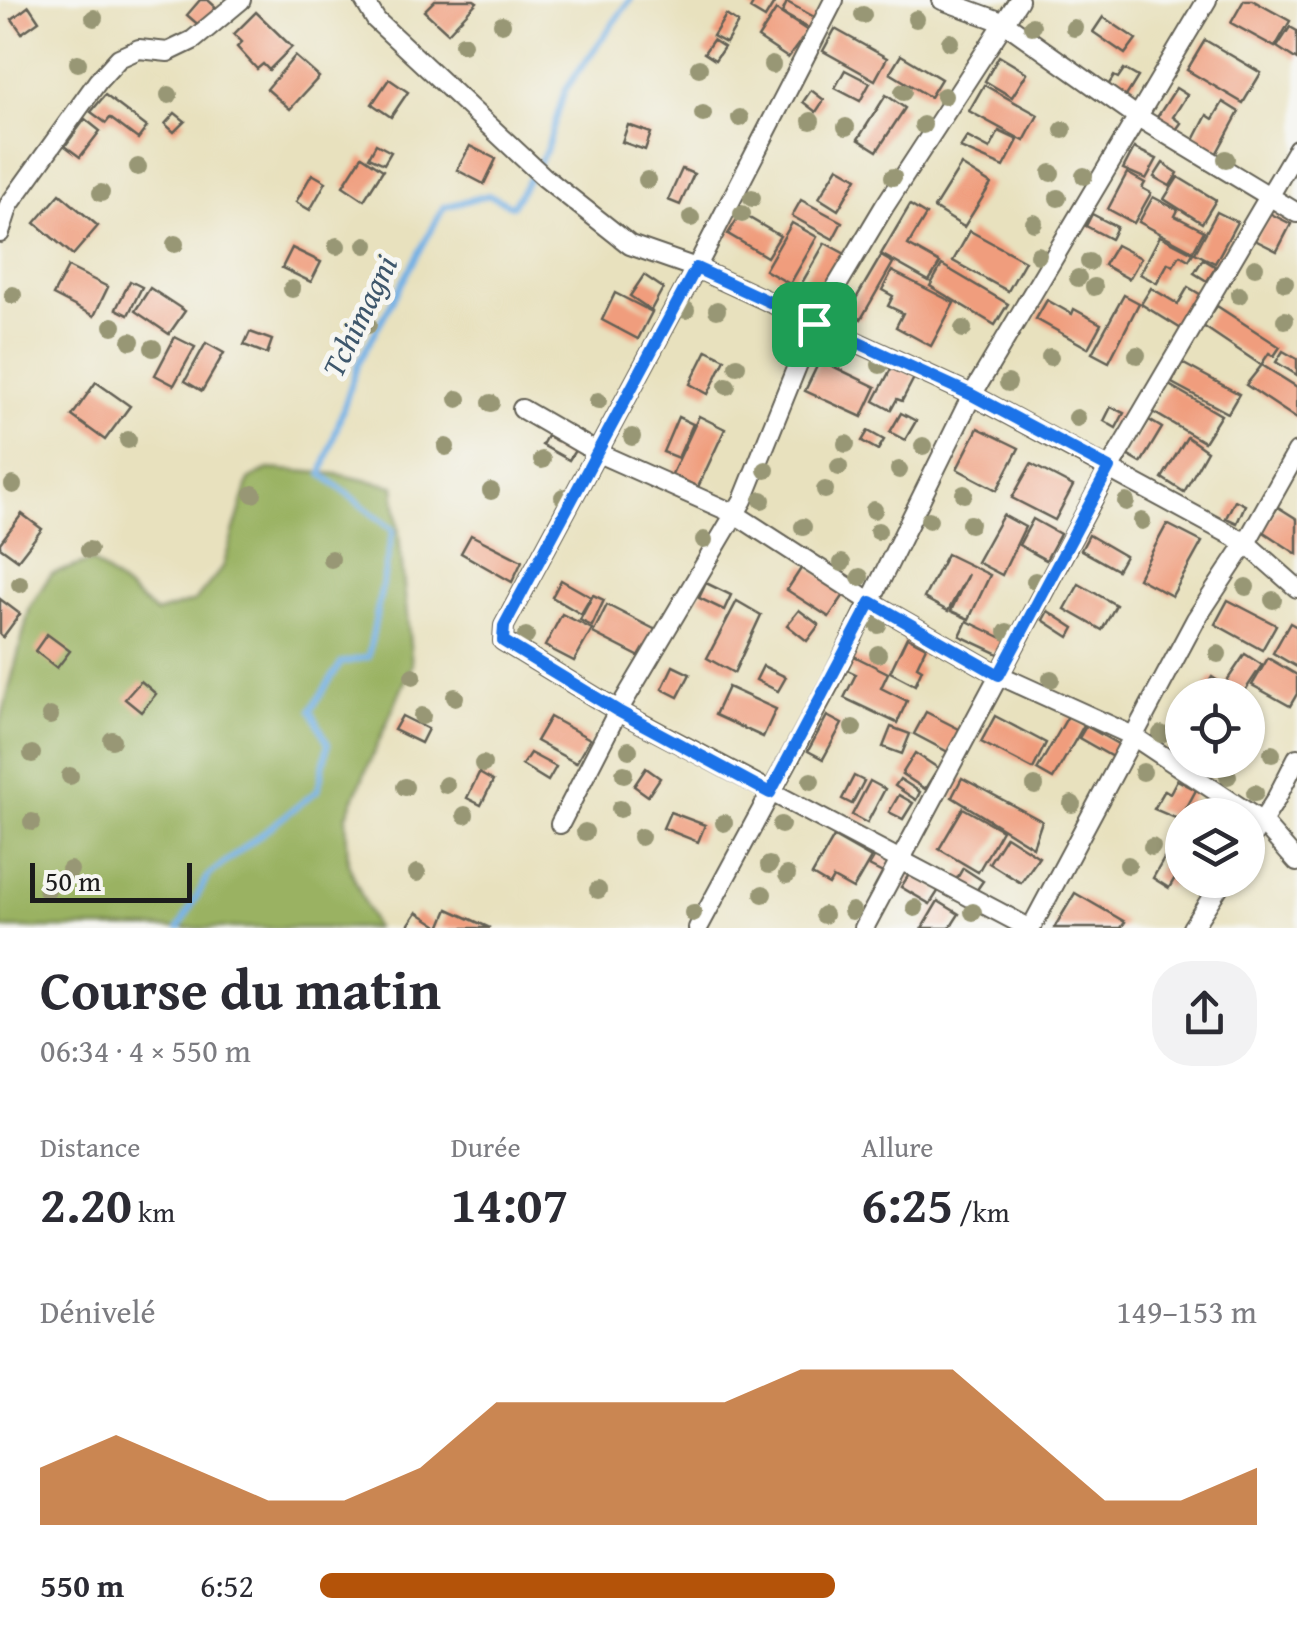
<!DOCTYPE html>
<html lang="fr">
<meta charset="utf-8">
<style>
:root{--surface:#fff;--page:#f2f2f3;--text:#2b2b33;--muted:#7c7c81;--accent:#b45309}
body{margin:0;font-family:"Gentium Book Plus",serif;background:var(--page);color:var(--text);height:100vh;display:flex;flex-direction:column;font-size:38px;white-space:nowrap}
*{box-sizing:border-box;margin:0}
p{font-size:32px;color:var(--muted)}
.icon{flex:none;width:55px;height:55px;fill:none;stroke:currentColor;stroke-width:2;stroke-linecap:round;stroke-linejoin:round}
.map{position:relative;height:928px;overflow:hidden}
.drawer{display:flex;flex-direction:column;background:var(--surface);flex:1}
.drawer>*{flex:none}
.fabs{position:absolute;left:1165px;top:678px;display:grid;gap:20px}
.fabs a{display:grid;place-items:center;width:100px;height:100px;border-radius:50%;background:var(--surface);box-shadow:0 2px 8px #0004;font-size:50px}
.scale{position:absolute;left:30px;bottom:25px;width:162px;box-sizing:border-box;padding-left:10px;border:5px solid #1c1c1c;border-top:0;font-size:28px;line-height:35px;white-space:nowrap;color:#1c1c1c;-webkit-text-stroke:8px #f6f6f2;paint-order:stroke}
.pin{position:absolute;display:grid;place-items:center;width:85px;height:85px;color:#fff;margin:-42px;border-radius:20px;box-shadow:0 5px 15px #0006}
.round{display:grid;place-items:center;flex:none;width:105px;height:105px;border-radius:40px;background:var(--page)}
.summary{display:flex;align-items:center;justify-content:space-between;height:170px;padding:0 40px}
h1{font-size:55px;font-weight:700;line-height:75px}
.metrics{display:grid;grid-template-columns:repeat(3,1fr);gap:15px;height:170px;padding:10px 40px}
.metrics div{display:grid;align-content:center}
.metrics b{font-size:50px;font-weight:700}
.metrics small{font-size:28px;font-weight:400}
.metrics p{font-size:28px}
.chart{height:280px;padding:20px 40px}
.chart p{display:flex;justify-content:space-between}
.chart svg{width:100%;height:180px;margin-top:10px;fill:var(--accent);opacity:.7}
ul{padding:0 40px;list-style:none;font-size:32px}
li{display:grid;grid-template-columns:160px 120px 1fr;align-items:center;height:75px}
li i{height:25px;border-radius:12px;background:var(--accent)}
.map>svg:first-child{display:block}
.forest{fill:#9ab262;stroke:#5b673f;stroke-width:2.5}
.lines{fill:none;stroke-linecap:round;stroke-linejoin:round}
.stream{stroke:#72b0e5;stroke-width:6}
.building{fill:#f09d7d}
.minor-casing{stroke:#636155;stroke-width:22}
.minor{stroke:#fff;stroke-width:18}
.tree{fill:#989775}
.route-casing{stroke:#fff;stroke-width:20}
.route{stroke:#1a73e8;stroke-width:12}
.labels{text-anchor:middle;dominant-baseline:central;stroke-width:10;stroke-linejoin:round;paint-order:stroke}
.water-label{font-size:32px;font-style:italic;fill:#3e576c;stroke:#f6f6f2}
</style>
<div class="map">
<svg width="1297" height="928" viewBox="0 0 1297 928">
<rect width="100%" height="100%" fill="#f6f6f2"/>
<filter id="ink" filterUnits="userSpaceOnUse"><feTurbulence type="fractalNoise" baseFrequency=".01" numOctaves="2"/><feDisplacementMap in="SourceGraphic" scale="20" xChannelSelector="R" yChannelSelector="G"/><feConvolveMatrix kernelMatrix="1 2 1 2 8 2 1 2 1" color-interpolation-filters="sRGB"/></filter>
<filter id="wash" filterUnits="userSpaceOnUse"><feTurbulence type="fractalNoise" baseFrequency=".0048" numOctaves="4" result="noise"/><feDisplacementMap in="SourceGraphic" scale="40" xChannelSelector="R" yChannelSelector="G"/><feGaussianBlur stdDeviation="2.25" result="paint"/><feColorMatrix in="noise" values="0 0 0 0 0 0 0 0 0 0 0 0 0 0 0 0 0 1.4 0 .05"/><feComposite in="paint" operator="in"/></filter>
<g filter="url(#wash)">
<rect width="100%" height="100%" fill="#e8e1be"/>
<!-- forest -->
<polygon class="forest" points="268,469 336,474 394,486 412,665 346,817 348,863 375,928 0,928 0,725 30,607 51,574 92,561 156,613 195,601 223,567 249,480"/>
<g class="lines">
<!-- stream -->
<polyline class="stream" points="179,928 209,875 318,790 328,744 311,710 341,663 368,657 393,530 322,474 358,363 444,207 489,195 512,206 546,151 565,90 630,0"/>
</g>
<g id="blocks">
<!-- building -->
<g class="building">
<polygon points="200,0 208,0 219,10 202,28 187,15"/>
<polygon points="435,0 474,0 477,2 448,33 424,11"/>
<polygon points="755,0 776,0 765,18 750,9"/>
<polygon points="1244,0 1252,0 1290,21 1275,47 1231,23"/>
<polygon points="787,2 816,18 810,29 782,13"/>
<polygon points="29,6 39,21 22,33 12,19"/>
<polygon points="776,10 808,31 788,58 758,38"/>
<polygon points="256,12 292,47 269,70 263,64 257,69 237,47 242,42 234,34"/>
<polygon points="726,15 738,23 726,43 713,36"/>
<polygon points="1103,17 1136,39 1125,54 1093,32"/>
<polygon points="1290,27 1297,31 1297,60 1277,47"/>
<polygon points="835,29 887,58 875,80 823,51"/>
<polygon points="713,40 724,47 715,60 704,53"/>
<polygon points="1205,40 1261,73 1243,103 1187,70"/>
<polygon points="901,55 941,79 930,97 890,73"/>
<polygon points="295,56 319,77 290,109 267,89"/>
<polygon points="999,56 1027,73 1012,97 985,81"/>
<polygon points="1124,69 1138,77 1125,98 1107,87 1114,76 1118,78"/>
<polygon points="845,70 870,83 860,101 835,88"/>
<polygon points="389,79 408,92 391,117 372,104"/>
<polygon points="984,85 1038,115 1024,141 969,111"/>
<polygon points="1176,88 1187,95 1173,117 1181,123 1173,134 1154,122"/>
<polygon points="811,90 824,100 816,112 803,102"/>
<polygon points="105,95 147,127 138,139 110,118 106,123 91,112"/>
<polygon points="886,95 905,108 877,151 858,139"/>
<polygon points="1223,102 1239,112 1214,158 1191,146 1207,115 1213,119"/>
<polygon points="175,113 185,121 174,132 165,124"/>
<polygon points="85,119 100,131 80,157 65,146"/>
<polygon points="628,125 651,133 645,150 622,142"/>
<polygon points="999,131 1018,140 1004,167 960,148 967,137 990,149"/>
<polygon points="376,144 391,152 384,164 369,157"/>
<polygon points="470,146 496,159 484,184 457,170"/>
<polygon points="1134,148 1157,159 1146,179 1123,169"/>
<polygon points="362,156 383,170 364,200 343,186"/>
<polygon points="1163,163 1178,173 1170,186 1154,177"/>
<polygon points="961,165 991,184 964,227 934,208"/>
<polygon points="838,167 857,178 838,210 819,198"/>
<polygon points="682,169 694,174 680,205 668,200"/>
<polygon points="1127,173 1145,183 1142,188 1151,193 1134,223 1108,209"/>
<polygon points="312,174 326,182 310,210 296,202"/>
<polygon points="1178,177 1216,200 1202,223 1164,199"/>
<polygon points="60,194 98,226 73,255 35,223"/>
<polygon points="1153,197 1178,210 1175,216 1204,231 1193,251 1139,222"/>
<polygon points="801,200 842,222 833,239 792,216"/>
<polygon points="910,205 926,215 908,245 940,263 929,281 881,254"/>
<polygon points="1217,212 1237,222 1215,263 1195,253"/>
<polygon points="741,213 780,236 767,257 728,234"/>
<polygon points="1269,213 1291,224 1277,251 1255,240"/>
<polygon points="1092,214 1117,227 1111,239 1086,226"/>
<polygon points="792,223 817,237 790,284 765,270"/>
<polygon points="970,231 1025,261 1008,291 953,261"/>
<polygon points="1160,236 1193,253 1189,260 1180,255 1173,266 1168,263 1157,283 1140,274"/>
<polygon points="825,243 847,255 818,306 796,293"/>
<polygon points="1116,245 1141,258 1129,279 1104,265"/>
<polygon points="292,248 321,262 311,282 282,268"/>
<polygon points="881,256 893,263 861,319 848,312"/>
<polygon points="1203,259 1216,267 1207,281 1194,273"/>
<polygon points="942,265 1008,304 995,325 930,286"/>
<polygon points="68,267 108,287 94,316 53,295"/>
<polygon points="892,271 954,303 931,346 896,327 903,313 888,306 893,296 882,290"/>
<polygon points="644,275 663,288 651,310 630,296"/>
<polygon points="130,281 142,287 128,315 116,309"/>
<polygon points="1188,287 1203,296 1183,330 1141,304 1151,288 1178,304"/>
<polygon points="150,288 185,311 169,334 135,311"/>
<polygon points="615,293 652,312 638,339 602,320"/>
<polygon points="1124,295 1139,303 1109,362 1092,353"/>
<polygon points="1047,300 1072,314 1074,309 1101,324 1088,348 1036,319"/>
<polygon points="1217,306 1280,347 1274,356 1269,353 1261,365 1203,326"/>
<polygon points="250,332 272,340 267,354 244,345"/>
<polygon points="175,337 195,347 174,385 155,375"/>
<polygon points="206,343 224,353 202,391 185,381"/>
<polygon points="707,350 725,359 708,394 690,384"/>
<polygon points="1283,351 1297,359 1297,375 1276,362"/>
<polygon points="820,360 876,387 862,417 805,391"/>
<polygon points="1182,363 1239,394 1228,413 1172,383"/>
<polygon points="893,365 915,376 902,401 897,399 891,410 874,401"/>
<polygon points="1262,365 1297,387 1297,419 1246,385"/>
<polygon points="96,382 130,406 105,440 72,416"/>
<polygon points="1169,385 1221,415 1204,442 1153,412"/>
<polygon points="1111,407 1124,413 1116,428 1104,421"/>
<polygon points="901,413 916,421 905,440 890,432"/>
<polygon points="699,416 725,429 698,487 672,474"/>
<polygon points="678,417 693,424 678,458 663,452"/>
<polygon points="1149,420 1162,428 1141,463 1127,455"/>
<polygon points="978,428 1019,448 997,490 957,469"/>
<polygon points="868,431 884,440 878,450 862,441"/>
<polygon points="561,434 579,444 569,460 542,445 547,436 557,441"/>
<polygon points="1187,437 1207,451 1184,492 1162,478"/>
<polygon points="1031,464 1073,486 1055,520 1012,498"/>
<polygon points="1235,500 1245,505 1237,523 1226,518"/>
<polygon points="1278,507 1297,519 1297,554 1262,531"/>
<polygon points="22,514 42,529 18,560 0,547 0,543"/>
<polygon points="1003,515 1025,527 1002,575 977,562"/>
<polygon points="1033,519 1060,534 1046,560 1019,545"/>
<polygon points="1167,524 1202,542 1172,596 1138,578"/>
<polygon points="471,535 522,561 512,582 461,553"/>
<polygon points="1089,535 1125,556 1117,570 1081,550"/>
<polygon points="947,554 990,575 969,619 951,611 968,574 948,611 924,598"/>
<polygon points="804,564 846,592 829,617 787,590"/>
<polygon points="561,580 591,597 581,614 552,597"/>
<polygon points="706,583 731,595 724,610 699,598"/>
<polygon points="1079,584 1116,605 1102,630 1065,609"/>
<polygon points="593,595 604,600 592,626 580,620"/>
<polygon points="0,599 20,614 3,637 0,634"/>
<polygon points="1228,600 1276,625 1262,650 1215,624"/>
<polygon points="737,601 761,615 734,673 707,658"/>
<polygon points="607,605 658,631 644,659 593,633"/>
<polygon points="799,610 819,625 807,641 787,625"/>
<polygon points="1048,611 1074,628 1069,637 1043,620"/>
<polygon points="562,614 592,629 574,661 545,646"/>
<polygon points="967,621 1010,642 1003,656 960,636"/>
<polygon points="1290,623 1297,627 1297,667 1273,653"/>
<polygon points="47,634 70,651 57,668 35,651"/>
<polygon points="907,637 926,647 917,666 922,669 915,685 890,672"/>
<polygon points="1245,654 1262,665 1242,695 1201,695 1212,677 1224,685"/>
<polygon points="854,656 888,673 881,688 907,701 897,723 844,698 856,674 847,670"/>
<polygon points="1268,658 1297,675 1297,694 1290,706 1252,685"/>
<polygon points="673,666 690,674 678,697 662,689"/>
<polygon points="763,666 786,677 778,691 756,680"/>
<polygon points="141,681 156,694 141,712 125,699"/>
<polygon points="728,687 776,709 763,737 715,715"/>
<polygon points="926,712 961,730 950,753 914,734"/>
<polygon points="402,716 428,729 421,743 394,730"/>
<polygon points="827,716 842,724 823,759 808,751"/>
<polygon points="995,716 1046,743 1033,769 981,742"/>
<polygon points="1068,716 1084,725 1053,779 1037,770"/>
<polygon points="550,717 590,739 576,763 536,741"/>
<polygon points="1086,726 1123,747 1116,759 1079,738"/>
<polygon points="891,727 910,734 902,754 883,747"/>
<polygon points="530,753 556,767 548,781 522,765"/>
<polygon points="915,753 938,768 925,789 902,774"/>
<polygon points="646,768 660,778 648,796 634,786"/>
<polygon points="479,773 493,781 481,805 467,798"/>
<polygon points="854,776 864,781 852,804 842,799"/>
<polygon points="962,778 1042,821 1033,847 952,797"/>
<polygon points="900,779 920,792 916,800 895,786"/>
<polygon points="1177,780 1196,790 1180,820 1154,809 1165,790 1170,793"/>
<polygon points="870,781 885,789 867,823 852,815"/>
<polygon points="899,795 913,803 903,819 889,812"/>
<polygon points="963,808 1002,830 978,872 939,849"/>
<polygon points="670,812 705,825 698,842 663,828"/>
<polygon points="1006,836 1039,857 1021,883 989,863"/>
<polygon points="834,837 871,858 853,889 833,878 829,885 812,875"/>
<polygon points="1169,850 1182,858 1182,866 1169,888 1153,878"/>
<polygon points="877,853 896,863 889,876 869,866"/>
<polygon points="963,868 983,881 976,891 956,880"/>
<polygon points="910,873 939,890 930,904 901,887"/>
<polygon points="1075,893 1125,922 1121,928 1054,928"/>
<polygon points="938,901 959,914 950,928 922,928"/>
<polygon points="448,909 490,928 440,928"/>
<polygon points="417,912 437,925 435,928 407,927"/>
</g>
</g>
</g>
<g filter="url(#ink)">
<use href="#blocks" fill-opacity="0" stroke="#636155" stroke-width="2.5"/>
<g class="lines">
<defs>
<g id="minor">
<polyline points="364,0 376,20 544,177 630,245 696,268 972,395 1246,543 1297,588"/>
<polyline points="834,0 696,268 504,626 503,641 618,711 1029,928"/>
<polyline points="942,0 1005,23 1138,117 1297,213"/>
<polyline points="0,233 9,205 98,81 119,58 139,49 168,52 193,40 241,0"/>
<polyline points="522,409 598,453 735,514 871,602 999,675 1133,736 1262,822 1297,862"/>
<polyline points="560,824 618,711 743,500 814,324 884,207 1019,0"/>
<polyline points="1248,843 1275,801 1297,758"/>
<polyline points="698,928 831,681 972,395 1207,0"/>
<polyline points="864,928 1109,469 1297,149"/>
<polyline points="1031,928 1196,619 1246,543 1297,452"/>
<polyline points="1192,928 1223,880"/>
</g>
</defs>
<!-- minor casing -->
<use href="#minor" class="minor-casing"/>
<!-- minor -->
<use href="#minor" class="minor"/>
</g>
<!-- trees -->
<g class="tree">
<circle cx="863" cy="15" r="9"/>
<circle cx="94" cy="18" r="9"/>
<circle cx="916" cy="19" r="9"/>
<circle cx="502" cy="24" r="9"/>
<circle cx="1032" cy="26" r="9"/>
<circle cx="1074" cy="28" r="9"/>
<circle cx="950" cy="42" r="9"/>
<circle cx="463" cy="44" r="9"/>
<circle cx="78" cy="63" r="9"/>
<circle cx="772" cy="65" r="9"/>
<circle cx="699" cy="68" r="9"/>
<circle cx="903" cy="92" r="9"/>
<circle cx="169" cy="95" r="9"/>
<circle cx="944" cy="96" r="9"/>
<circle cx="703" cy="114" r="9"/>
<circle cx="740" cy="118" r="9"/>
<circle cx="811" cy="121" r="9"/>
<circle cx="923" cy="125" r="9"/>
<circle cx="846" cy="127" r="9"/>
<circle cx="1063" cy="130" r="9"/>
<circle cx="1226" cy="159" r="9"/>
<circle cx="138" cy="167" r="9"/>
<circle cx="1051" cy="173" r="9"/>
<circle cx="1084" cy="176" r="9"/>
<circle cx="893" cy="177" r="9"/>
<circle cx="647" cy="180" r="9"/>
<circle cx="101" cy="193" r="9"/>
<circle cx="752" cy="198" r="9"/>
<circle cx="1058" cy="198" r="9"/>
<circle cx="742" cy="214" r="9"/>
<circle cx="691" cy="218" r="9"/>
<circle cx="1034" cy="223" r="9"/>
<circle cx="175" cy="244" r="9"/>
<circle cx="366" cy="245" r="9"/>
<circle cx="337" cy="246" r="9"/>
<circle cx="1038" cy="255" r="9"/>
<circle cx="1089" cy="262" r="9"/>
<circle cx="1255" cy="267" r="9"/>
<circle cx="1078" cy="278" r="9"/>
<circle cx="1285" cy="283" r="9"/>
<circle cx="1094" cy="287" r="9"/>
<circle cx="292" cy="289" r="9"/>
<circle cx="13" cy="295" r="9"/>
<circle cx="1239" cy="295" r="9"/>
<circle cx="686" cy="310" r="9"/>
<circle cx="717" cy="310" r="9"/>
<circle cx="1285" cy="320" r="9"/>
<circle cx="368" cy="325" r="9"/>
<circle cx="113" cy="326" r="9"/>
<circle cx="963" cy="329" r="9"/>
<circle cx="798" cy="335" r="9"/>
<circle cx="131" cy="341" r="9"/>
<circle cx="153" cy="348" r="9"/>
<circle cx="833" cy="349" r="9"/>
<circle cx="1137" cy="355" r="9"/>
<circle cx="1050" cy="357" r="9"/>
<circle cx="880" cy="365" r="9"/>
<circle cx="737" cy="366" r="9"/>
<circle cx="1008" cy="383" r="9"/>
<circle cx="727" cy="386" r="9"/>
<circle cx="458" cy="399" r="9"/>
<circle cx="598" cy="401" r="9"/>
<circle cx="491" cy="403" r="9"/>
<circle cx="1077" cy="418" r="9"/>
<circle cx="632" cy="437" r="9"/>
<circle cx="128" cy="440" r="9"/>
<circle cx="846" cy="444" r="9"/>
<circle cx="923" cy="446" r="9"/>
<circle cx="446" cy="447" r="9"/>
<circle cx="542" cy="460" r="9"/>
<circle cx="839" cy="467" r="9"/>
<circle cx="766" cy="470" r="9"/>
<circle cx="899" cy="470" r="9"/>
<circle cx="13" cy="485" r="9"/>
<circle cx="825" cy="490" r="9"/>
<circle cx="491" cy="491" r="9"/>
<circle cx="253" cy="494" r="9"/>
<circle cx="964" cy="494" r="9"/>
<circle cx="563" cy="497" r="9"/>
<circle cx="762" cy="500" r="9"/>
<circle cx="1126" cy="502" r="9"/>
<circle cx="874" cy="510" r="9"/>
<circle cx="929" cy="520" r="9"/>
<circle cx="1142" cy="521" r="9"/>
<circle cx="970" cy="524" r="9"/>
<circle cx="803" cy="527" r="9"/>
<circle cx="878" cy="531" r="9"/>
<circle cx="704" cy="540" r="9"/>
<circle cx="89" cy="550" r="9"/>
<circle cx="331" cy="559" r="9"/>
<circle cx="842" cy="563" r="9"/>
<circle cx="860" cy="577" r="9"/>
<circle cx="1035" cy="581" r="9"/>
<circle cx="20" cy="584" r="9"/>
<circle cx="1246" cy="587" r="9"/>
<circle cx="1273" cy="600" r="9"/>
<circle cx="878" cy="625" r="9"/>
<circle cx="1007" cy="632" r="9"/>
<circle cx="526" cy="636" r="9"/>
<circle cx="878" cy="654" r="9"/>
<circle cx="1218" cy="654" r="9"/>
<circle cx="413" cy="676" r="9"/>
<circle cx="1051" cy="679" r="9"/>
<circle cx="455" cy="697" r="9"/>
<circle cx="50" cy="716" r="9"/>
<circle cx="422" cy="716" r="9"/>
<circle cx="853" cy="728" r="9"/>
<circle cx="1161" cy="734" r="9"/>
<circle cx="112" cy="740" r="9"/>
<circle cx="629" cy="750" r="9"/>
<circle cx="32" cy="754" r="9"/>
<circle cx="1272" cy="754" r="9"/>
<circle cx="483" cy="764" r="9"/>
<circle cx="1143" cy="772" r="9"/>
<circle cx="624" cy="774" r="9"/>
<circle cx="70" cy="776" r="9"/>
<circle cx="1228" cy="776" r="9"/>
<circle cx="811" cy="781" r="9"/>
<circle cx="446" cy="785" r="9"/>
<circle cx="1035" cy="786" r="9"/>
<circle cx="405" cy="787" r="9"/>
<circle cx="1255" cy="793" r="9"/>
<circle cx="1072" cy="804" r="9"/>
<circle cx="620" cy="809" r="9"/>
<circle cx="465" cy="815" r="9"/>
<circle cx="32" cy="822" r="9"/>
<circle cx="724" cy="823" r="9"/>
<circle cx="781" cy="825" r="9"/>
<circle cx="585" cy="832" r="9"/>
<circle cx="641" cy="837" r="9"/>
<circle cx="1152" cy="847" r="9"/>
<circle cx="769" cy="865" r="9"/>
<circle cx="1128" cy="865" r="9"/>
<circle cx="70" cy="870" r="9"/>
<circle cx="417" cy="873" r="9"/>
<circle cx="787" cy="875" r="9"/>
<circle cx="47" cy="890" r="9"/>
<circle cx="598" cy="890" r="9"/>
<circle cx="763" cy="894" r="9"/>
<circle cx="915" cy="908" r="9"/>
<circle cx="852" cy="911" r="9"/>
<circle cx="973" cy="912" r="9"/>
<circle cx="693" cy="913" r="9"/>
<circle cx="824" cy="915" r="9"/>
</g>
</g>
<g class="lines" filter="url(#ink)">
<defs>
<polygon id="route" points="696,268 972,395 1109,468 999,675 871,602 770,793 618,711 503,641 504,626"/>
</defs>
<!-- route casing -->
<use href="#route" class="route-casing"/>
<!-- route -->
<use href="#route" class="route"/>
</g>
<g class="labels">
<!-- water labels -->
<g class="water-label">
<text transform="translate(359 316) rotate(-64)">Tchimagni</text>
</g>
</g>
</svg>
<div class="fabs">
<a><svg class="icon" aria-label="locate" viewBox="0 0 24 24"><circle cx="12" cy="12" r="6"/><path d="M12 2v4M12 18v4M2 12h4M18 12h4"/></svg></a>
<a><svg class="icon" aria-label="layers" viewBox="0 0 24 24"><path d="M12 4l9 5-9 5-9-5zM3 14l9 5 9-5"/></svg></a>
</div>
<div class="scale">50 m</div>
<div class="pin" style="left:814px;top:324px;background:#1e9e55"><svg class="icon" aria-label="arrive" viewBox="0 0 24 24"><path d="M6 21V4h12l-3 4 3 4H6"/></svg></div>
</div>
<section class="drawer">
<div class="summary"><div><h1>Course du matin</h1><p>06:34 · 4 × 550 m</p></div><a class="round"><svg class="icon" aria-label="share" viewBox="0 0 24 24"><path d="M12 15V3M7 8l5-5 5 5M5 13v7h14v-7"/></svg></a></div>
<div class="metrics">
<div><p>Distance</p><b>2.20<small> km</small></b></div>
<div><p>Durée</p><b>14:07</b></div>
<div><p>Allure</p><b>6:25<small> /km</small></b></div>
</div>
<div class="chart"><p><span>Dénivelé</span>149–153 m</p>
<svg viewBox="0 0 160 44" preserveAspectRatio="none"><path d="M0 44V30L10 22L20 30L30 38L40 38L50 30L60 14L70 14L80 14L90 14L100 6L110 6L120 6L130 22L140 38L150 38L160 30V44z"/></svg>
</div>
<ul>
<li><b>550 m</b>6:52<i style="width:55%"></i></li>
</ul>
</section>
